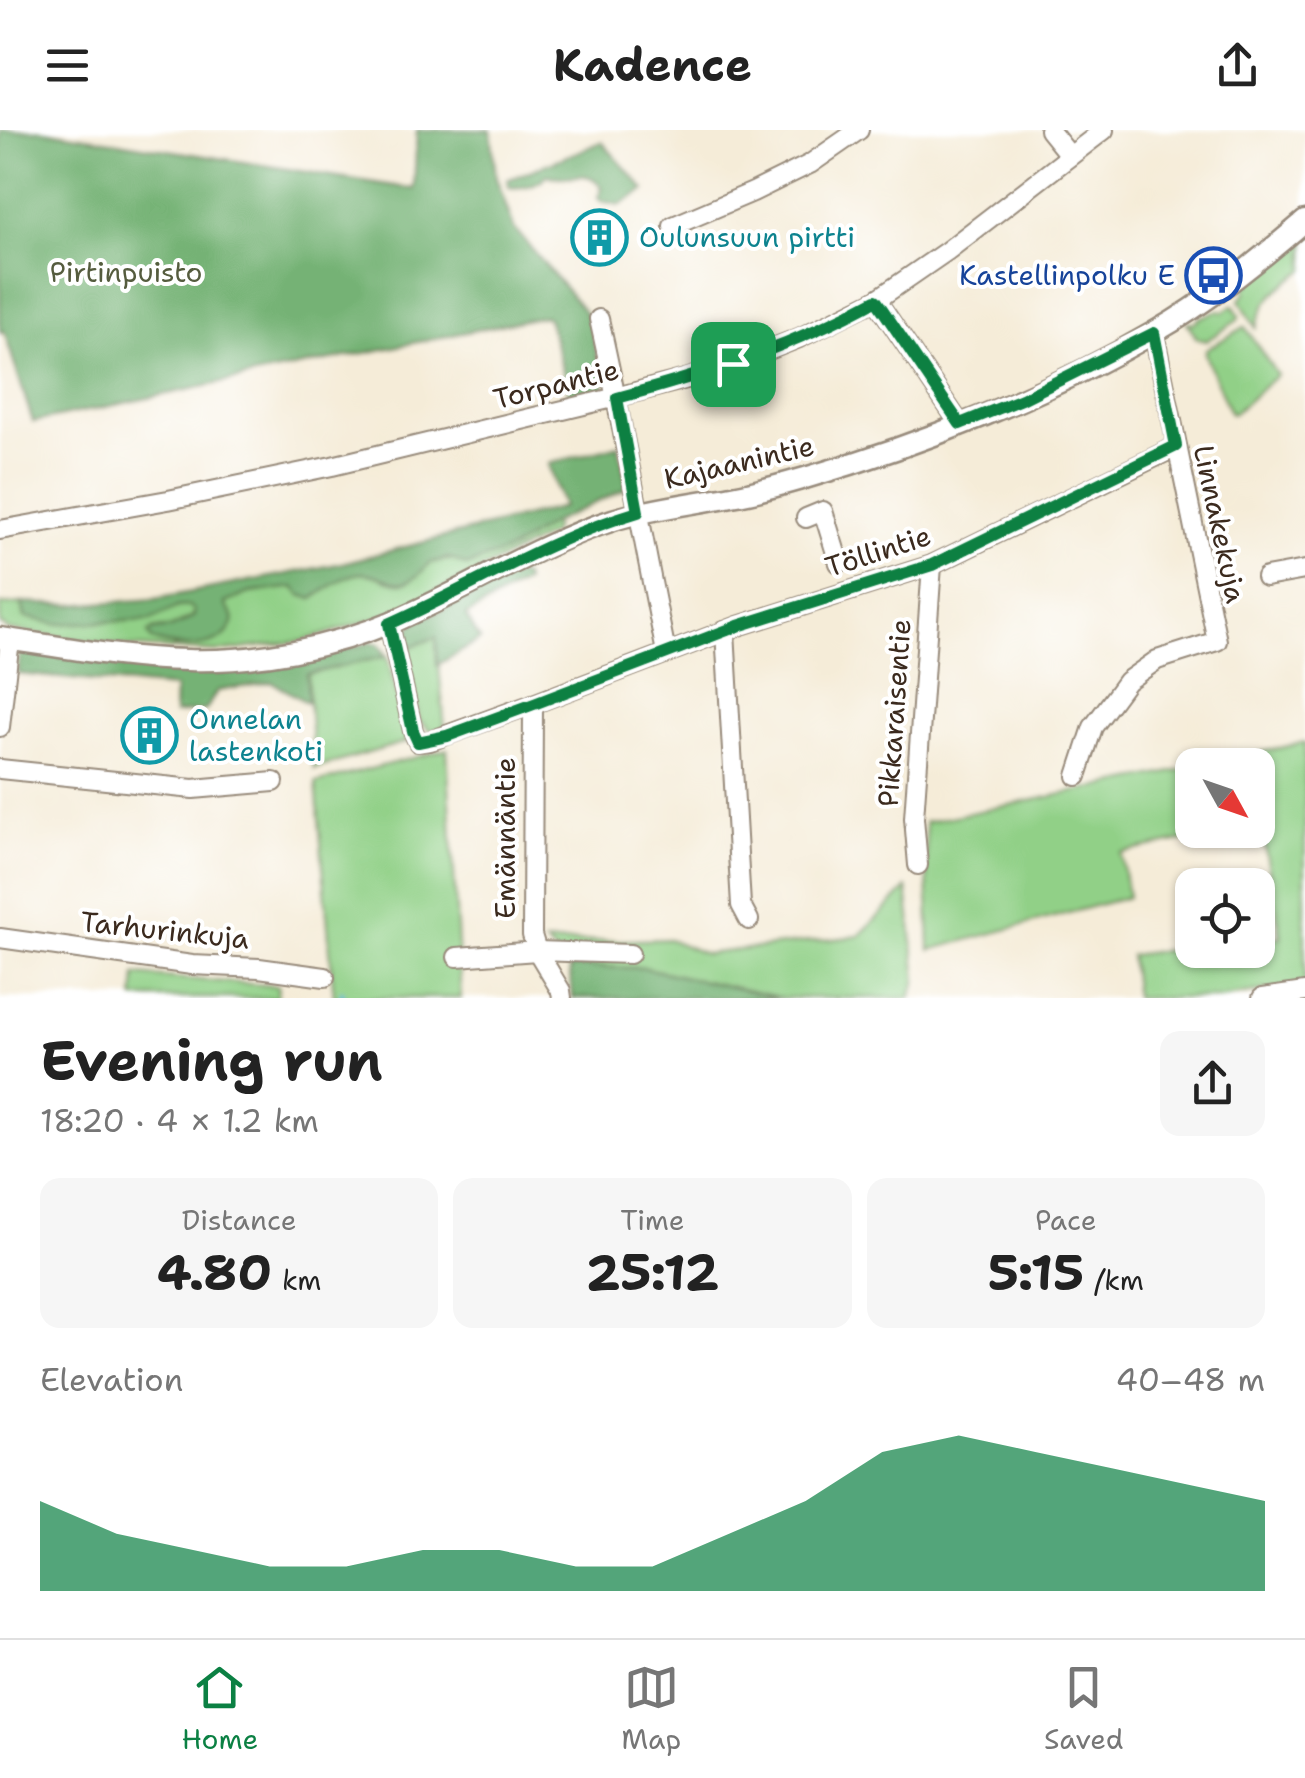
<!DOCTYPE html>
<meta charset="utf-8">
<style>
:root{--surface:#fff;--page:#f6f6f6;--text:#222;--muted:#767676;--line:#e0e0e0;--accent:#0b8043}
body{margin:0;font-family:"Shantell Sans",sans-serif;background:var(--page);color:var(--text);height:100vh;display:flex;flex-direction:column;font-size:38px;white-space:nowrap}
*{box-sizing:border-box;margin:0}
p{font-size:32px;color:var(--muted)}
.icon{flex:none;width:55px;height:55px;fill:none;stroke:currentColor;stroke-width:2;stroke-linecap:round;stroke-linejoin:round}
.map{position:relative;height:868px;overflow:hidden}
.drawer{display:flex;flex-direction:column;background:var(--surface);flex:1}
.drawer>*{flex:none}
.needle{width:65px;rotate:130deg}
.buttons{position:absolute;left:1175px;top:618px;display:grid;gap:20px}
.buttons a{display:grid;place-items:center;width:100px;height:100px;border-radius:20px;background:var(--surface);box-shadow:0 2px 8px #0004;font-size:50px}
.pin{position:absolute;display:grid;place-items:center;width:85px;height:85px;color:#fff;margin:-42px;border-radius:20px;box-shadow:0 5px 15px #0006}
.round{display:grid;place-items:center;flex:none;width:105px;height:105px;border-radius:20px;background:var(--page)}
.summary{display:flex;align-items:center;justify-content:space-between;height:170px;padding:0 40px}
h1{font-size:55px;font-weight:700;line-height:75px}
.figures{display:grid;grid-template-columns:repeat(3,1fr);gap:15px;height:170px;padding:10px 40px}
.figures div{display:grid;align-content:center;border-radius:20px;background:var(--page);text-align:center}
.figures b{font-size:50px;font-weight:700}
.figures small{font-size:28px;font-weight:400}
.figures p{font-size:28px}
.chart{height:280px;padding:20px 40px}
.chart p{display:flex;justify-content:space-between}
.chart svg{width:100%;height:180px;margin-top:10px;fill:var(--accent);opacity:.7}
header{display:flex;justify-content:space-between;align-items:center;height:130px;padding:0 40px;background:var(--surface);font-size:45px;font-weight:700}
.tabs{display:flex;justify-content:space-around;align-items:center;height:140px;border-top:2px solid var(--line);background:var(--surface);font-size:28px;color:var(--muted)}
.tabs a{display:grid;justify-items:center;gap:5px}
.tabs .selected{color:var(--accent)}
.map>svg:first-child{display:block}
.green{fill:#91d087;stroke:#667d52;stroke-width:2.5}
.forest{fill:#74b274;stroke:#586e49;stroke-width:2.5}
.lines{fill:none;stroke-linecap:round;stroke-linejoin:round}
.stream{stroke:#5db1d9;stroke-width:4}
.minor-casing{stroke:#988b7b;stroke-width:22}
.major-casing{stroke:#988b7b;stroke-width:25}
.minor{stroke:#fff;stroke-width:18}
.major{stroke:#fff;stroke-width:20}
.route-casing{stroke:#fff;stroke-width:20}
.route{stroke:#0b8043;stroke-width:12}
.labels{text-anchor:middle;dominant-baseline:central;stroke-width:8;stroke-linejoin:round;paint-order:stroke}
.culture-label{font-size:28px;fill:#0d838f;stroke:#fff;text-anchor:start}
.park-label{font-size:28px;fill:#555c3e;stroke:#fff}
.transit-label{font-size:28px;fill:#164399;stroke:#fff;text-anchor:end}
.street-label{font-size:28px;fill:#3b2a1e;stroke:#fff}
</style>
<header><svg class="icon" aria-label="menu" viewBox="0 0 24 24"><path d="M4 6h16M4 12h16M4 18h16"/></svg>Kadence<svg class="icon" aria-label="share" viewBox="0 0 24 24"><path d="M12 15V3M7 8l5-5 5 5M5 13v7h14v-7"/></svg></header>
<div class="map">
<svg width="1305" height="868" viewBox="0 0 1305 868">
<rect width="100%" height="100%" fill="#fff"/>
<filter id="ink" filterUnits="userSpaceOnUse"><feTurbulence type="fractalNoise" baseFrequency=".01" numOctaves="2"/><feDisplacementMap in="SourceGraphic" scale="20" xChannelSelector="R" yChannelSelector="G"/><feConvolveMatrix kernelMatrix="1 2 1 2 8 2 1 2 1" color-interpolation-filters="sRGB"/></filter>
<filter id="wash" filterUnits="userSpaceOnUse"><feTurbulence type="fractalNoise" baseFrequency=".0048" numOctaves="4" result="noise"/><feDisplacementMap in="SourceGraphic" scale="40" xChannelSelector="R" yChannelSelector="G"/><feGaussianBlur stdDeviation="2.25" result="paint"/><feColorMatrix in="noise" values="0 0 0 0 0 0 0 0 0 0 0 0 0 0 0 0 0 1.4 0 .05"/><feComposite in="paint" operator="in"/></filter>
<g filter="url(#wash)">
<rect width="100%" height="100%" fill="#f5ecd8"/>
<!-- green -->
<g class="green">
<path d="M1305 108V140C1279 158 1264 166 1256 198L1240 170 1246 162 1245 157 1286 120Z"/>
<polygon points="1233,175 1239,185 1238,190 1206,211 1196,208 1187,192 1195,193 1199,188 1220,180 1223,182"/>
<polygon points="1245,197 1277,245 1234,283 1230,283 1205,224 1206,219"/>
<path d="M552 393 554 398 551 404 398 482 303 511 219 522 130 517 8 500 0 494V475L22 473 25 487 150 490 177 477 190 476 194 480 193 486 170 498 152 499V510L227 482 224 473 249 463 294 457 312 469C325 461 341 447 356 444 386 438 398 474 428 433L510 420Z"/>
<polygon points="436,506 445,599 430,601 419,590 406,519"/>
<polygon points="387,526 408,607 406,612 314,639 307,544"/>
<polygon points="1305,612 1305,868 1291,857 1218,868 1135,868 1130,825 1192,817 1192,820 1258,820 1258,810 1281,807 1261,696 1258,696 1258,635 1206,635"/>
<polygon points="447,619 461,868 334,868 316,653"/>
<polygon points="1192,638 1192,700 1236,700 1121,723 1128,767 930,820 925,692"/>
<polygon points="907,758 917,850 910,868 781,868 645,838 569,837 545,813 669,809 705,824 859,806"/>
<polygon points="136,845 278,856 277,868 134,868"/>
</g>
<!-- forest -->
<g class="forest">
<polygon points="0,0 42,0 414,59 417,0 491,0 496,47 514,98 585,182 591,196 605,259 599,265 571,269 548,188 543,186 33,292 4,201 0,202"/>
<path d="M602 12 645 60 620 75 601 71 598 67 602 57C585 35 570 53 547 45 538 55 522 59 509 57L507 50Z"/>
<path d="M619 315 627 358 552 393 510 420 467 436 449 428 429 433C398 474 386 438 356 444 341 447 325 461 312 469L301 465 294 457 249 463 225 473C226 478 231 482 233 487 235 492 231 498 228 502 213 521 172 518 152 510L148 503C155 498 159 500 168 498 177 497 186 491 194 486V480L189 476 177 477 150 490 56 494 25 487 22 473 72 475 155 469 338 434 563 377 548 334Z"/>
<path d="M519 444 524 447 525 452 466 486 480 510 437 535 436 507 406 519C403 507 407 501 415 492L495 456Z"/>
<path d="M372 512 379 514 387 526 307 544 308 573 272 552 217 561 206 580 174 584 175 558 18 544 20 525 26 521C84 530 144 542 204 543 261 543 317 527 372 512Z"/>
<polygon points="569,837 645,838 781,868 573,868"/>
</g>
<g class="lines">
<!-- stream -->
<polyline class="stream" points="342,862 343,868"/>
</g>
</g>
<g filter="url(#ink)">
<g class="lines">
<defs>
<g id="minor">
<polyline points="1049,0 1070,26"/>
<polyline points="673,96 753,62 810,34 859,0"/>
<polyline points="876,170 960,294"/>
<path d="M599 189C624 299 643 411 666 522"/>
<polyline points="806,388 823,381 839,433"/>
<polyline points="0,400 168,370 332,336 617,267 686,249 733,234 799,208 876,170 947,121 1104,0"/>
<polyline points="1266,447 1305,440"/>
<polyline points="389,493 413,601 418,612 430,611 533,574 738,496 932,435 1176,317"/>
<polyline points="725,501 741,775 749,790"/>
<polyline points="0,597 10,509"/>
<polyline points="0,639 193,659 274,652"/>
<polyline points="1077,646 1093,597 1127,551 1157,530 1217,511 1154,203"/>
<polyline points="918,735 914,688 932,435"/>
<polyline points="0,808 192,835 259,838 325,847"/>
<polyline points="537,821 630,824"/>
<polyline points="537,821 561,861 562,868"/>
<polyline points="457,827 537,821 532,805 533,574"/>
<polyline points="1262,868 1305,862"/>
</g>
<path id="major" d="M0 508C62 517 125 529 187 530 257 532 330 518 394 491 467 460 538 414 613 390 652 378 692 374 732 366 756 362 781 355 805 348 922 314 1048 264 1153 203 1208 172 1257 132 1305 91"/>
</defs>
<!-- minor casing -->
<use href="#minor" class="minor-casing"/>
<!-- major casing -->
<use href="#major" class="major-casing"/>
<!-- minor -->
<use href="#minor" class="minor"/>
<!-- major -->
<use href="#major" class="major"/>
</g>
</g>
<g class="lines" filter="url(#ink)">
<defs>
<path id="route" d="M876 170 960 294 1022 269 1154 203 1176 316 932 435 738 496 534 574 447 606 418 612 413 601 389 494C472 457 550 408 638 382L617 268C707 244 795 215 876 170Z"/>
</defs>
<!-- route casing -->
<use href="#route" class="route-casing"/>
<!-- route -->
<use href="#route" class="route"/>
</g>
<!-- icons -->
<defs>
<symbol id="building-ring" viewBox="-11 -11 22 22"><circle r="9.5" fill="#fff" stroke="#0f9aa8" stroke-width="1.5"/><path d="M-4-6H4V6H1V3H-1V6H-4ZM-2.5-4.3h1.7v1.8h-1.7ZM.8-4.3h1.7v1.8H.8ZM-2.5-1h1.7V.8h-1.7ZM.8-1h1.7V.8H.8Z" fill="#0f9aa8"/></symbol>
<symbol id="bus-ring" viewBox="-11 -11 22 22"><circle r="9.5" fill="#fff" stroke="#1a4fb4" stroke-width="1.5"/><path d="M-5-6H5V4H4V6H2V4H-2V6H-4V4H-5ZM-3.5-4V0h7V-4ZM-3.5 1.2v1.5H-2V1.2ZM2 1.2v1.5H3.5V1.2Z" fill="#1a4fb4"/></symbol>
</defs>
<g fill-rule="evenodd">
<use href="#building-ring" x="568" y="76" width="63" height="63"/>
<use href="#bus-ring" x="1182" y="114" width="63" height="63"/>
<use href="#building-ring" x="118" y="574" width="63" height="63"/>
</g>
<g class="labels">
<!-- culture labels -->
<g class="culture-label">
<text x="639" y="107">Oulunsuun pirtti</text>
<text x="189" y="589">Onnelan<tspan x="189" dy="32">lastenkoti</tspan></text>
</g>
<!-- park labels -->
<g class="park-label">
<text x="126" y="142">Pirtinpuisto</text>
</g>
<!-- transit labels -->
<g class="transit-label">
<text x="1175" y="145">Kastellinpolku E</text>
</g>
<!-- street labels -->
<g class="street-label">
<text transform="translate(556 254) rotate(-14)">Torpantie</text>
<text transform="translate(739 332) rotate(-13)">Kajaanintie</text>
<text transform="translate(1220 394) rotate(78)">Linnakekuja</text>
<text transform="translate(878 421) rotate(-18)">Töllintie</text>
<text transform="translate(894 583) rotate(-86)">Pikkaraisentie</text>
<text transform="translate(505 708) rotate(-90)">Emännäntie</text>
<text transform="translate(165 800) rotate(6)">Tarhurinkuja</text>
</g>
</g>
</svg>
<div class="buttons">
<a><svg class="needle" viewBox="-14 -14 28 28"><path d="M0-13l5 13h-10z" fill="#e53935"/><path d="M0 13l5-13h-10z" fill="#767676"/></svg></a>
<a><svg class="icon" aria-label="locate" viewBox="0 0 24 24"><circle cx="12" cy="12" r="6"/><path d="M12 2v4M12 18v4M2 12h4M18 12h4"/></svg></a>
</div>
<div class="pin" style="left:733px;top:234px;background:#1e9e55"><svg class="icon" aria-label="arrive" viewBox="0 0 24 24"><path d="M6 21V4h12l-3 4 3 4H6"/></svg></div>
</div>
<section class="drawer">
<div class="summary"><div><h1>Evening run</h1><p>18:20 · 4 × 1.2 km</p></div><a class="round"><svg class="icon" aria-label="share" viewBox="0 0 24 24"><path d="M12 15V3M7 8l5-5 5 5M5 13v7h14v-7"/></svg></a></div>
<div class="figures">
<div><p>Distance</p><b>4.80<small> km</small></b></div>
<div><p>Time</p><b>25:12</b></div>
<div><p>Pace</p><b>5:15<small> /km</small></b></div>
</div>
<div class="chart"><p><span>Elevation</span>40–48 m</p>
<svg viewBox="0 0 160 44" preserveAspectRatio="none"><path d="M0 44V22L10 30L20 34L30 38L40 38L50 34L60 34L70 38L80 38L90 30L100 22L110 10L120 6L130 10L140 14L150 18L160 22V44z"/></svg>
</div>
</section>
<nav class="tabs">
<a class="selected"><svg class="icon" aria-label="home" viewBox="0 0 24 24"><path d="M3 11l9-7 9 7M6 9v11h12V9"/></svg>Home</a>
<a><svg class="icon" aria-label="map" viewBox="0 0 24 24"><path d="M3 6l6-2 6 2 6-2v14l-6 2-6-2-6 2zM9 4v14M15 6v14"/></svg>Map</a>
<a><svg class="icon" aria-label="saved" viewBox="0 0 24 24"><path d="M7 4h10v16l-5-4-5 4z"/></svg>Saved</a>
</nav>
